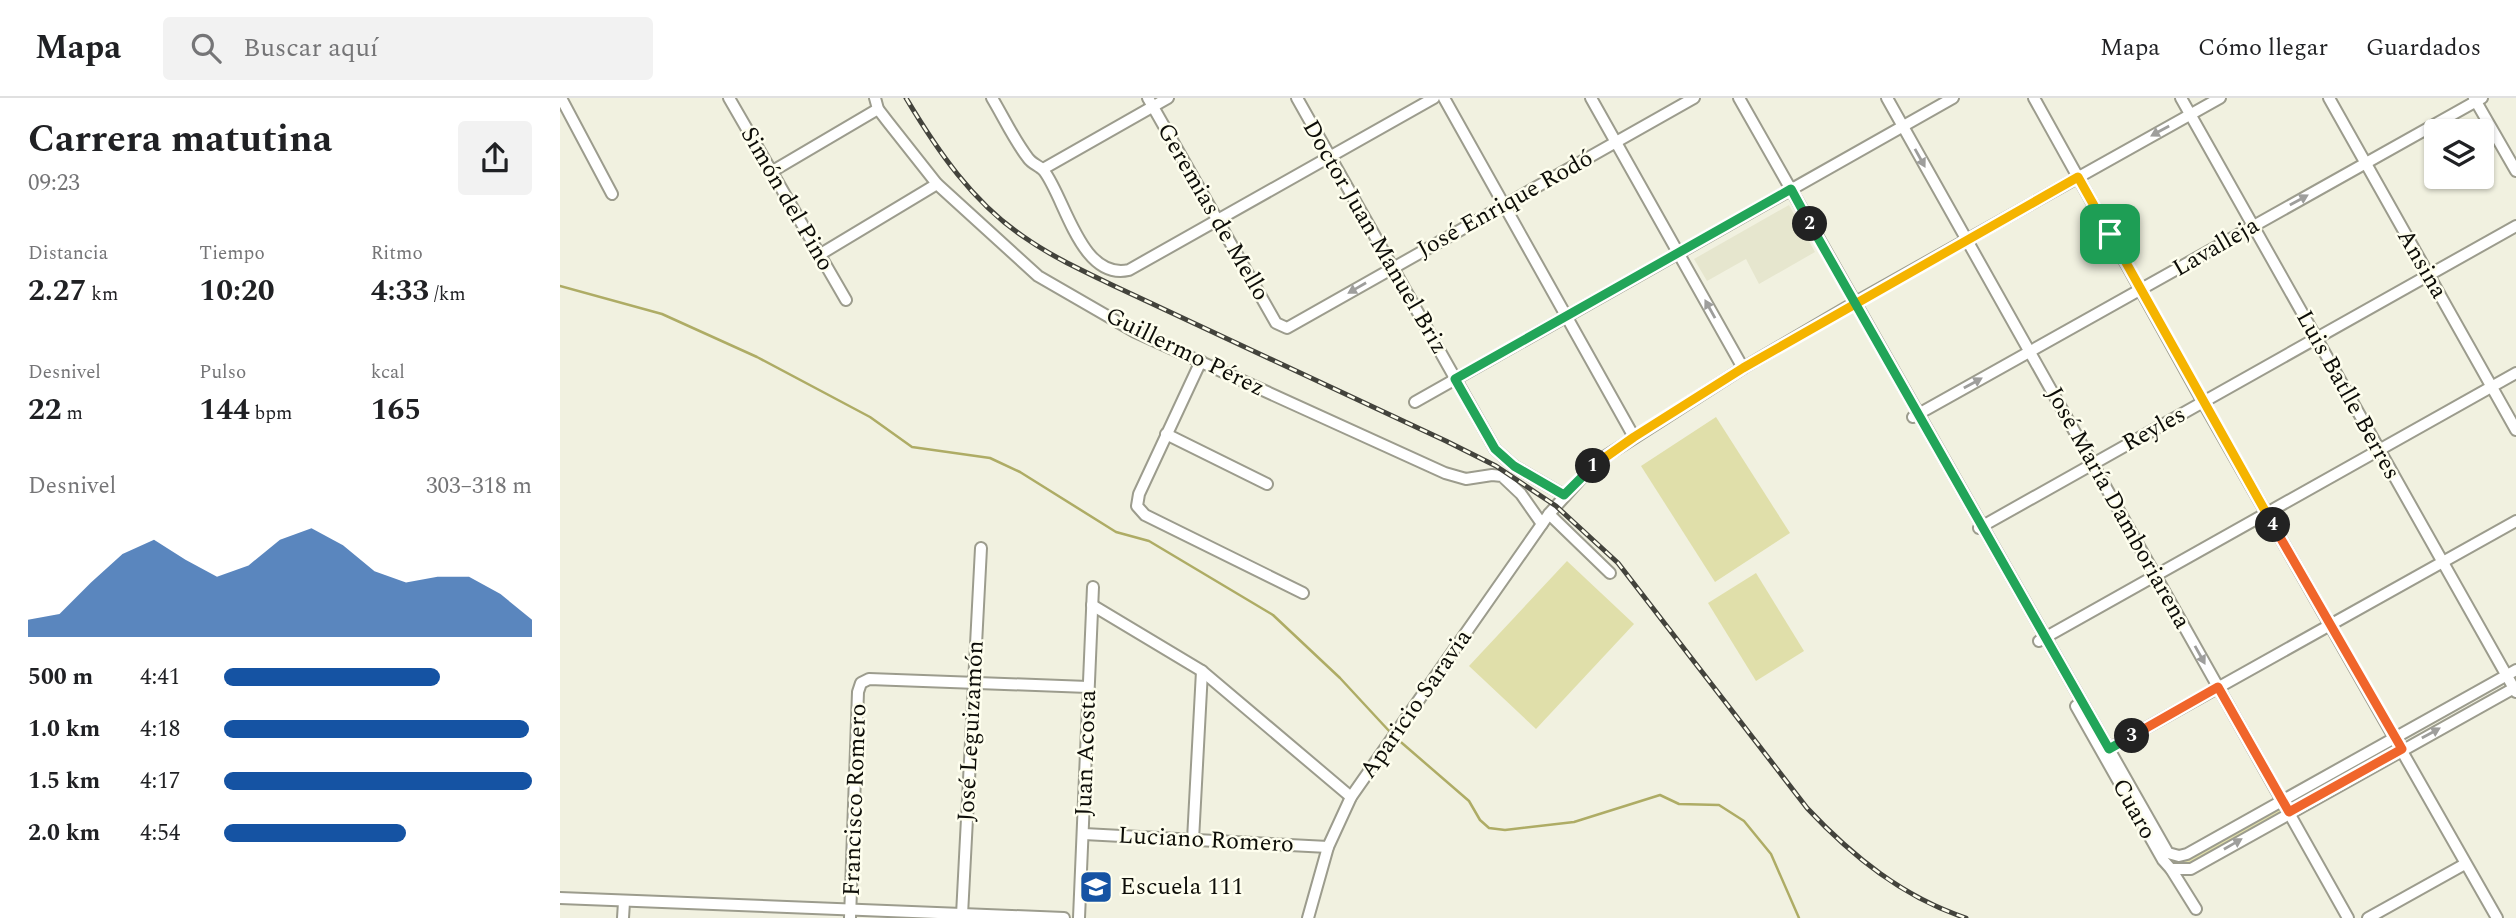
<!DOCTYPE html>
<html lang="es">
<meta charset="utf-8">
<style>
:root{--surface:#fff;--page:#f2f2f2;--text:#202124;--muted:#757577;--line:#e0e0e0;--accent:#1553a3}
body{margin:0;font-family:Spectral,serif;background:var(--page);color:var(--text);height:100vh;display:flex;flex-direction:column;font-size:26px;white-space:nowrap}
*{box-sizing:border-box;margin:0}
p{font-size:23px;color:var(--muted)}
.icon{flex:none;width:38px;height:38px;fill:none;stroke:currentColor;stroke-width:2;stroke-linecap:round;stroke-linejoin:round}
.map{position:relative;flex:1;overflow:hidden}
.sheet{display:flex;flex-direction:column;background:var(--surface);width:560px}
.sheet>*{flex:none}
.controls{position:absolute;left:1864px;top:21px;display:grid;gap:14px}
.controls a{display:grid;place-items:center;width:70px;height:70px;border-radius:7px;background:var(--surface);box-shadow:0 2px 5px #0004;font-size:35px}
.pin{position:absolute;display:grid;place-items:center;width:60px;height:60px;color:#fff;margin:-30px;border-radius:14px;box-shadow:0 4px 10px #0006}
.km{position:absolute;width:35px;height:35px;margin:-18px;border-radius:50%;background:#222;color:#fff;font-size:19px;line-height:35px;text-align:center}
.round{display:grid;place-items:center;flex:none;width:74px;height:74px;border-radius:7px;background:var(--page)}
.overview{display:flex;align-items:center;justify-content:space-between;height:119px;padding:0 28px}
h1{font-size:38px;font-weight:700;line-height:52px}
.metrics{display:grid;grid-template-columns:repeat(3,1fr);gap:10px;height:119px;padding:7px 28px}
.metrics div{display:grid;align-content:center}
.metrics b{font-size:30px;font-weight:700}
.metrics small{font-size:19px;font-weight:400}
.metrics p{font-size:19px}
.chart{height:196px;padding:14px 28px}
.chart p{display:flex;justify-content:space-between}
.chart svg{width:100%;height:126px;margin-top:7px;fill:var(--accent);opacity:.7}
ul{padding:0 28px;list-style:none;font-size:23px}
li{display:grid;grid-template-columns:112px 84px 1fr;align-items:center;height:52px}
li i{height:18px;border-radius:9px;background:var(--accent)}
header{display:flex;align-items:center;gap:42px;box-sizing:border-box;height:98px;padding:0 35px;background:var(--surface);border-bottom:2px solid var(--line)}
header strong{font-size:33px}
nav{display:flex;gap:38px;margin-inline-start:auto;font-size:24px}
.search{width:490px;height:63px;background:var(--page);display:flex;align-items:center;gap:18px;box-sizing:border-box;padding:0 24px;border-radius:7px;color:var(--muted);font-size:26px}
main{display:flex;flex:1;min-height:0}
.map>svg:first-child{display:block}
.built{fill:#e6e6ce}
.green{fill:#e0dfaa}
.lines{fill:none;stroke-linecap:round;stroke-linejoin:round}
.stream{stroke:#aeac65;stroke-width:2.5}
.minor-casing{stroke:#9c9c8d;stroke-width:14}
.minor{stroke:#fff;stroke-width:10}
.rail-casing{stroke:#43433c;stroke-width:5}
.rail{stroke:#fefeee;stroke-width:2.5;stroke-dasharray:8;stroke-linecap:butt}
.oneway{fill:#9e9e9c}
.split-1-casing{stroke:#fff;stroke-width:14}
.split-2-casing{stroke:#fff;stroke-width:14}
.split-3-casing{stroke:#fff;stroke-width:14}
.split-4-casing{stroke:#fff;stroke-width:14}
.split-5-casing{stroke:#fff;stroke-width:14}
.split-1{stroke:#f5b400;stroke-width:9}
.split-2{stroke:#22a559;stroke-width:9}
.split-3{stroke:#22a559;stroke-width:9}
.split-4{stroke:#f0652b;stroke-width:9}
.split-5{stroke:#f5b400;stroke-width:9}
.labels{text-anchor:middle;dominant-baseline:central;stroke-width:5;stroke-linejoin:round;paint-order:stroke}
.street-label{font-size:24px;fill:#0d0d08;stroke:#fefeee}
.poi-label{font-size:24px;fill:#0d0d08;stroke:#fefeee;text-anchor:start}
</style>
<header>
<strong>Mapa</strong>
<div class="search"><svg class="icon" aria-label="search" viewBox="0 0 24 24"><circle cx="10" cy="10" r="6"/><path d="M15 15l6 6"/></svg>Buscar aquí</div>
<nav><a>Mapa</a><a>Cómo llegar</a><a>Guardados</a></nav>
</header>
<main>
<section class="sheet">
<div class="overview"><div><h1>Carrera matutina</h1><p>09:23</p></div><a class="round"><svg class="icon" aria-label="share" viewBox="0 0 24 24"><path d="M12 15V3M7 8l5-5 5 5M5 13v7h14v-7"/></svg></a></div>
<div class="metrics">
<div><p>Distancia</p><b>2.27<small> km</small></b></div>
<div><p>Tiempo</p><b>10:20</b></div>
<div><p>Ritmo</p><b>4:33<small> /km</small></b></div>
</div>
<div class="metrics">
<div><p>Desnivel</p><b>22<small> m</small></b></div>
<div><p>Pulso</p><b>144<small> bpm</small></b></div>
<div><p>kcal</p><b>165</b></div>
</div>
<div class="chart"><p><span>Desnivel</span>303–318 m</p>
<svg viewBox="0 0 160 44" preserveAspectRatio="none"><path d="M0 44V38L10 36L20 25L30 15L40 10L50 17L60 23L70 19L80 10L90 6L100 12L110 21L120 25L130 23L140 23L150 29L160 38V44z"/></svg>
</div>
<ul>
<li><b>500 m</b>4:41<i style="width:70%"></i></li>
<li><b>1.0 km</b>4:18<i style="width:99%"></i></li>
<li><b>1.5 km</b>4:17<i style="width:100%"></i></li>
<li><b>2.0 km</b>4:54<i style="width:59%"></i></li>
</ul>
</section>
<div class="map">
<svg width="1956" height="820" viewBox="0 0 1956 820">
<rect width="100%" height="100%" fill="#f1f1e0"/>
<!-- built -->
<polygon class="built" points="1229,107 1255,154 1199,186 1186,161 1147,183 1134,161"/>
<!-- green -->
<g class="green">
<polygon points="1156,319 1230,435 1155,484 1081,368"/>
<polygon points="1007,463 1074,526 976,631 909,568"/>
<polygon points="1196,475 1244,553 1196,583 1148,505"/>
<polygon points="1719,709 1722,714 1628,767 1618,765"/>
</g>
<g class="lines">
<!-- stream -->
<g class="stream">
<polyline points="0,188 102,216 197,259 310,319 352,349 430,360 460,374 556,434 589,443 713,517 780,580 830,634"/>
<polyline points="835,639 909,703 920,722 929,730 945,732 1014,724 1100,697 1119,706 1159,707 1184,723 1211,756 1239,820"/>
</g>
<defs>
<g id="minor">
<polyline points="1,0 52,96"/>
<polyline points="169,0 286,202"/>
<polyline points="315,0 318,11 328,24 377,86 478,178 575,234 885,375 906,381 932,377 942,378 961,396 982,426"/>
<path d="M432 0C444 20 454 42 468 60 472 66 480 68 484 73 505 100 521 183 569 172L874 0"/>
<polyline points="588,0 716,225 727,230 1134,0"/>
<polyline points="737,0 935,351 954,368 1004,397"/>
<polyline points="884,0 1074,339"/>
<polyline points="1031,0 1183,270"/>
<polyline points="1179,0 1608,755 1619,758 1627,756 1956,572"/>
<polyline points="1327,0 1788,820"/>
<polyline points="1474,0 1643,304 1937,820"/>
<polyline points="1621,0 1956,594"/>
<polyline points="1769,0 1956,332"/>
<polyline points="1914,0 1956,73"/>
<polyline points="483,71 608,0"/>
<polyline points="211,74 318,11"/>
<polyline points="259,157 377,86"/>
<polyline points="641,263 579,396 577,408 585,417 743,495"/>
<polyline points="855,304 1393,0"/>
<polyline points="1353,319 1922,0"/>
<polyline points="606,336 707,386"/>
<polyline points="989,416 1050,475"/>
<polyline points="1419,430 1956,128"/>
<polyline points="532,507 642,573 791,699"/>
<polyline points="1479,543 1956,275"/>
<polyline points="1516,608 1603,762 1611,771 1636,811"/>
<polyline points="1543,654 1956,423"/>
<polyline points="524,736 768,749"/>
<polyline points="633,742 642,573"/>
<polyline points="1611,771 1631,771 1956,589"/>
<polyline points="0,800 504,820"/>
<polyline points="402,817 421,450"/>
<polyline points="63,820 64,804"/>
<polyline points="290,820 298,594 301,585 309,581 528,589"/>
<polyline points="519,820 533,489"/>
<polyline points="748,820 768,749 791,699 989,416 1025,376 1046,358 1183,270 1294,205 1660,0"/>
<polyline points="1808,820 1905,766"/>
</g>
</defs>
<!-- minor casing -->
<use href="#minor" class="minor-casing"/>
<!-- minor -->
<use href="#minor" class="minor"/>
<defs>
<path id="rail" d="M346 0C377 52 413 105 464 139 491 158 521 172 550 186L886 343 936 368 996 408 1058 465 1247 710C1293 759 1343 799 1406 820"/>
</defs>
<!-- rail casing -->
<use href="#rail" class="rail-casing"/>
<!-- rail -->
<use href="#rail" class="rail"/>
</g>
<!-- one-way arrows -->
<defs><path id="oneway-solid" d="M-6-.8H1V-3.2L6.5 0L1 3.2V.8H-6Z" transform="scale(1.75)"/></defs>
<g class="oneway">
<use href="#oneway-solid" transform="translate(1600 33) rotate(151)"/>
<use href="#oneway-solid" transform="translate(1360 60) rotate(61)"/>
<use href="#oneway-solid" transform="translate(1739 102) rotate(-29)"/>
<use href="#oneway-solid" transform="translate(797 190) rotate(150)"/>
<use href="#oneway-solid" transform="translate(1150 211) rotate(-119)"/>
<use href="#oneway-solid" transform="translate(1413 285) rotate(-29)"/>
<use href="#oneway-solid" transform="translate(1640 557) rotate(61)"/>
<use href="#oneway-solid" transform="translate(1871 635) rotate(-29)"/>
<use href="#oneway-solid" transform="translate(1673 746) rotate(-30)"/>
</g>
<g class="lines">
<defs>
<polyline id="split-1" points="1033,368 1074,339 1183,270 1518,79 1550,136"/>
<polyline id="split-2" points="1033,368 1004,397 954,368 935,351 895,281 1231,91 1250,126"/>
<polyline id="split-3" points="1250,126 1549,651 1572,638"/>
<polyline id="split-4" points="1572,638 1658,589 1729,714 1842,651 1713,427"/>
<polyline id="split-5" points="1550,136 1713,427"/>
</defs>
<!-- split-1 casing -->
<use href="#split-1" class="split-1-casing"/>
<!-- split-2 casing -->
<use href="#split-2" class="split-2-casing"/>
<!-- split-3 casing -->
<use href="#split-3" class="split-3-casing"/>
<!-- split-4 casing -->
<use href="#split-4" class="split-4-casing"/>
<!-- split-5 casing -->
<use href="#split-5" class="split-5-casing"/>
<!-- split-1 -->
<use href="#split-1" class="split-1"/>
<!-- split-2 -->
<use href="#split-2" class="split-2"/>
<!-- split-3 -->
<use href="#split-3" class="split-3"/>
<!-- split-4 -->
<use href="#split-4" class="split-4"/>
<!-- split-5 -->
<use href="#split-5" class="split-5"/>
</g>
<!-- icons -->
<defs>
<symbol id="school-square" viewBox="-11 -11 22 22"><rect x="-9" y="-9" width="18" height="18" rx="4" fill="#1553a3" stroke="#fefeee"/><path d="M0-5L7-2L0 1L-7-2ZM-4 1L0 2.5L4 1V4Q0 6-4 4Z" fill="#fff"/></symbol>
</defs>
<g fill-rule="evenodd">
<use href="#school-square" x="517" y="770" width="38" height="38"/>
</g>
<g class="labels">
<!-- street labels -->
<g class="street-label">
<text transform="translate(227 101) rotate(60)">Simón del Pino</text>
<text transform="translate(945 106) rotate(-29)">José Enrique Rodó</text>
<text transform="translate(653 114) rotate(60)">Geremias de Mello</text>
<text transform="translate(815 139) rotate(60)">Doctor Juan Manuel Briz</text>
<text transform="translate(1656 149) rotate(-30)">Lavalleja</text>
<text transform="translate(1862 166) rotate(60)">Ansina</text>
<text transform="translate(625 254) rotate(26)">Guillermo Pérez</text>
<text transform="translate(1788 297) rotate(61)">Luis Batlle Berres</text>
<text transform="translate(1594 331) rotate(-29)">Reyles</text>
<text transform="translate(1558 410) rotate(61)">José María Damboriarena</text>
<text transform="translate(856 606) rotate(-55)">Aparicio Saravia</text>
<text transform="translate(411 633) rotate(-87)">José Leguizamón</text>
<text transform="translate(526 655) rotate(-88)">Juan Acosta</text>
<text transform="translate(295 702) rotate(-88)">Francisco Romero</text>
<text transform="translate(1574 711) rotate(61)">Cuaro</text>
<text transform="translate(646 742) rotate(3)">Luciano Romero</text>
</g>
<!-- poi labels -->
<g class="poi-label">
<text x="560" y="789">Escuela 111</text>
</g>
</g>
</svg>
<div class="controls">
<a><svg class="icon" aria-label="layers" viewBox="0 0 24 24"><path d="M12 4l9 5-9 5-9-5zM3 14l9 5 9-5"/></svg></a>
</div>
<div class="pin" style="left:1550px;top:136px;background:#1e9e55"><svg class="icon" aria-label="arrive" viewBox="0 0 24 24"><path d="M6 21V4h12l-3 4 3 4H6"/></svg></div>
<b class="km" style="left:1033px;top:368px">1</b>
<b class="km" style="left:1250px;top:126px">2</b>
<b class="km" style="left:1572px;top:638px">3</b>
<b class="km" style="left:1713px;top:427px">4</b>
</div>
</main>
